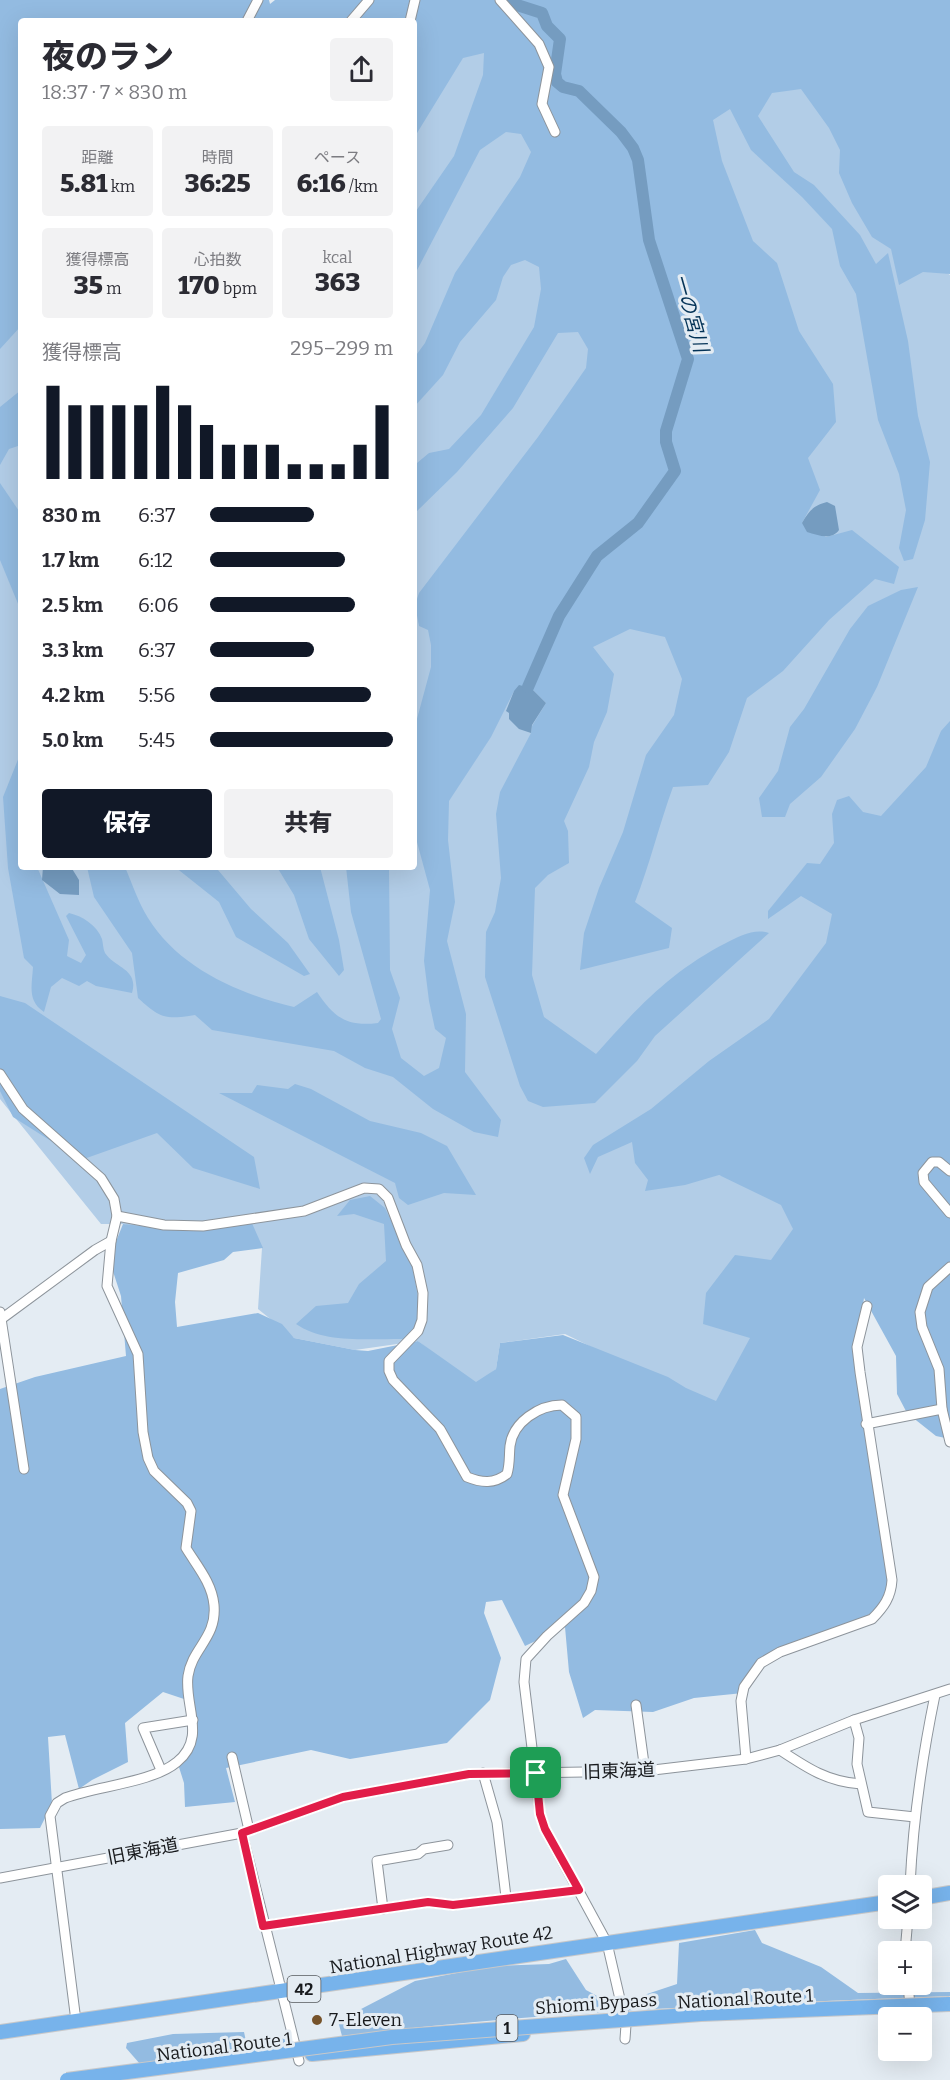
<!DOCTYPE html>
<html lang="ja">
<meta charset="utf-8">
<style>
:root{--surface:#fff;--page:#f2f2f3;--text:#2b2b33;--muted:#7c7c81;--accent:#111827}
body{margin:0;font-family:Bitter,"Noto Sans JP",serif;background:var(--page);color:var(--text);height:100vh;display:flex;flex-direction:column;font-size:22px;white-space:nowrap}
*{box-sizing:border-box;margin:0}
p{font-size:20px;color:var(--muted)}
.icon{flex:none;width:33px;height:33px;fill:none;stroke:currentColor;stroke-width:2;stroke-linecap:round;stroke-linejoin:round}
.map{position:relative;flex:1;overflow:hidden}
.drawer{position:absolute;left:18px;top:18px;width:399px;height:852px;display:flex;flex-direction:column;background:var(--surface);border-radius:6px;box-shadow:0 6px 24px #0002}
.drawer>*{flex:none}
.fabs{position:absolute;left:878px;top:1875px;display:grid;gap:12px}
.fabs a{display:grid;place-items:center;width:54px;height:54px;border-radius:6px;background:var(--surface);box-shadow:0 6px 24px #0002;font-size:30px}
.pin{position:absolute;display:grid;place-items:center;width:51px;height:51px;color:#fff;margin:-26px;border-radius:12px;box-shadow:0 3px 9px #0006}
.round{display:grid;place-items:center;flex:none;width:63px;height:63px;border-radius:6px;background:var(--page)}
.summary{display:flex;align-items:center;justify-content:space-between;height:102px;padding:0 24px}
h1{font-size:33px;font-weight:800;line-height:45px}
.metrics{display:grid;grid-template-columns:repeat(3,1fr);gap:9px;height:102px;padding:6px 24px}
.metrics div{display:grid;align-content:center;border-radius:6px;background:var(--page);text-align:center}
.metrics b{font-size:26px;font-weight:800}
.metrics small{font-size:16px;font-weight:400}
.metrics p{font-size:16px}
.chart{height:168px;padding:12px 24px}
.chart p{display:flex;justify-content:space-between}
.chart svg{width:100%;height:108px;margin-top:6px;stroke:var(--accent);stroke-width:6}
.cta{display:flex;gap:12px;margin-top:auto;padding:12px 24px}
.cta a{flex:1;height:69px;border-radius:6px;background:var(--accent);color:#fff;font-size:24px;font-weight:800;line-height:69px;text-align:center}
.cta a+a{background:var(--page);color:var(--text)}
ul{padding:0 24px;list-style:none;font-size:20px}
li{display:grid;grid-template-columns:96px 72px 1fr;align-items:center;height:45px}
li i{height:15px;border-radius:8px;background:var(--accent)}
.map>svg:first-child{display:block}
.green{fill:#b2cde7}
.forest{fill:#93bbe1}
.water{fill:#759cc0}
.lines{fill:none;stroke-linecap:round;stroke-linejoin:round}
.river{stroke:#759cc0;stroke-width:12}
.minor-casing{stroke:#8d949b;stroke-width:11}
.highway-casing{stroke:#c8c8c9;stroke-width:16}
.minor{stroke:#fff;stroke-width:9}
.highway{stroke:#77b3eb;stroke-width:14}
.highway-bridge-casing{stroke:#c8c8c9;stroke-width:16;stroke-linecap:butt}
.highway-bridge{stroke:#77b3eb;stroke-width:14}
.route-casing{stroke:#fff;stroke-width:12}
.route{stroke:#e11d48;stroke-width:8}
.poi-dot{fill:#76532b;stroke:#e4ecf3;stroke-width:2}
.labels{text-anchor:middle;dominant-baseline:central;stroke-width:6;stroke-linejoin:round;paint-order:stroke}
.shield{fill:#e4ecf3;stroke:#55595d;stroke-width:1.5}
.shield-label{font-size:16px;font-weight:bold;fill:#181a1d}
.street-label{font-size:18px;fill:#181a1d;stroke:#e4ecf3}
.poi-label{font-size:18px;fill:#181a1d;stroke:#e4ecf3;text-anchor:start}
.water-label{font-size:20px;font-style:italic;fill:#043357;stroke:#e4ecf3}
</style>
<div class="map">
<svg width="950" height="2080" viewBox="0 0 950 2080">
<rect width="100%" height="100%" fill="#e4ecf3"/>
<!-- green -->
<polygon class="green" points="800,40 928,259 950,275 950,778 719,1175 788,1192 802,1295 716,1408 565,1334 500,1343 496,1369 475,1385 418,1341 355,1350 294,1338 258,1309 262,1248 218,1249 123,1224 101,1224 0,1099 0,313 21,252 21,867 414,867 414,66 426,50"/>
<!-- forest -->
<g class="forest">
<path d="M0 0H269L270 4 275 0H950V274L923 272 899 285 891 249 872 237 852 203 839 173 840 150 829 128 801 89 772 93 758 116 794 172 814 185 860 235 876 264 888 253 908 341 918 416 930 462 925 520 913 559 904 561 899 548 906 510 899 474 878 420 856 294 840 266 832 229 802 197 751 150 730 109 713 120 722 161 753 241 777 263 799 331 833 384 836 422 808 458 820 490 802 523 826 537 852 530 899 567 894 584 875 579 829 620 783 671 747 698 729 752 708 785 673 787C659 825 650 864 635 902L672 928 669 948 580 970 584 933 599 888 623 832 646 755 674 715 682 679 665 637 630 629 593 647 614 674 607 712 594 742 589 767 564 821 568 831 569 863 548 875 535 888 532 975 544 1017 596 1054C636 1009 671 971 726 943 739 936 755 928 769 933L655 1036 637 1061 595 1103 543 1107 528 1101 520 1086 485 977 486 932 495 912 501 878 496 814 500 792 531 733 532 726 546 703 531 688 514 691 491 737 449 801 448 840 455 902 447 941 466 1014 465 1072 501 1120 498 1137 474 1132 433 1109 393 1077 365 1068 334 1051 212 1030 195 1015C165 1020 160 1018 138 998L132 953 94 897 87 867H125C132 883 138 902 148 918 179 968 239 994 294 1007L317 992C334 1017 346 1027 378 1023L381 1019 351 912 346 867H389L390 970 400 998 392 1029 401 1058 424 1076 439 1068 446 1038 435 1029 429 1001 424 961 430 890 414 831V730L431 667V645L428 630 419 626 415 605 419 593 538 437 586 368 588 349 578 332 558 333 513 408 457 472 414 514V472L417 463 429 453 449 449 481 415 534 327 541 289 539 267 525 260 511 265 503 277 496 300 460 342 443 375 414 407V358L425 343 455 273 520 177 531 152 521 134 506 132 480 150 414 276V214L454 156 483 75 484 53 463 58 414 138V21H21V326L0 349Z"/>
<polygon points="21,390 21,445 9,449 0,465 0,407"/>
<polygon points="0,483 21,514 21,611 0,560"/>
<polygon points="918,587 877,687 855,729 821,777 790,804 785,817 762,817 759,798 778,771 790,727 804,709 850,629 868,606 901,590"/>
<polygon points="950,721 950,1439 936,1436 907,1413 897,1394 896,1356 864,1298 857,1348 892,1586 882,1609 771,1657 743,1693 694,1698 653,1712 595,1710 583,1718 569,1672 565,1627 525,1646 502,1600 486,1602 484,1613 501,1658 490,1700 447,1743 350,1759 311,1750 226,1768 235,1802 185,1807 184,1783 178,1764 193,1732 190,1701 163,1692 125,1723 128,1762 92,1780 79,1789 65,1735 48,1737 52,1804 40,1828 0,1829 0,1389 35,1377 126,1356 121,1296 109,1259 123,1224 169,1229 251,1221 263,1248 233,1252 224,1260 178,1273 175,1302 177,1327 258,1313 282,1324 294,1338 355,1350 368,1351 418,1341 476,1382 496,1369 500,1343 563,1335 668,1377 686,1388 716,1401 750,1338 703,1324 706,1293 735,1255 771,1260 793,1229 781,1205 719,1175 685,1185 645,1191 648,1180 635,1163 632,1142 598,1157 590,1174 584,1158 593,1145 651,1109 709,1061 769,1019 826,943 832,914 801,896 768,919 768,911 807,863 820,864 834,843 832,814 837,800 849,796 863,812 881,816 926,767 941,731"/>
<path d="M21 752V867H37L69 940 67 956 81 963 86 955 66 916 69 913C82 916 97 925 102 939 103 943 103 949 105 953 115 968 139 969 132 993L96 986 87 981 79 986 62 978 51 987 44 1012C27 1001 32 985 33 967L24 958 8 868 3 797Z"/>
<polygon points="175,867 212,867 218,870 251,909 288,943 310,974 304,976 236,937 219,902"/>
<polygon points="277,867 320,867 339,940 344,970 339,976 309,939 294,895"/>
<polygon points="0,996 25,1003 254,1157 260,1189 193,1168 157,1133 81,1160 13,1117 0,1091"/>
<polygon points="295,1084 311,1089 370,1121 421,1133 447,1146 476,1195 444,1193 408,1205 399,1198 395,1183 219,1093 252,1093 257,1085 288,1089"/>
<path d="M370 1196 385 1208 412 1264 422 1320 411 1339C375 1338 326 1345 296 1324L316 1306 348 1303 359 1284 386 1261 384 1224 354 1214 337 1216 350 1200Z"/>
<path d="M755 1930 762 1943 821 1967 858 1993 950 1992V1996C747 2004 543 2011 342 2036L338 2021 415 1981 493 1966 549 1964 566 1959 586 1990 614 2005 677 1984 679 1943Z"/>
<polygon points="244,2032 246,2041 288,2038 288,2043 140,2064 126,2048 127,2043 173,2034"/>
</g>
<!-- water -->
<g class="water">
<path d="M827 502 835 506 839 530C831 541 818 535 807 532L802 523C809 511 814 505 827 502Z"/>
<polygon points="519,685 531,688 546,703 532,725 531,733 519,729 509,719 509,713 506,711 514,691"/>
<polygon points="43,867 71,867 79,880 79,895 60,894 42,880"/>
</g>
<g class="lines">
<!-- river -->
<polyline class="river" points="510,0 514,4 542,13 547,26 560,39 555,74 557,82 563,87 579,91 621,132 633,148 638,160 649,240 688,359 666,431 666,442 675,471 638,523 597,556 559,616 528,687"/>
<defs>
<g id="minor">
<polyline points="500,0 539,44 549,67 542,104 555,132"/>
<polyline points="247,21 258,0"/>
<polyline points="351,21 369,0"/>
<polyline points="410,21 415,0"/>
<path d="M0 1074 23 1109 101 1178 114 1199 117 1216 111 1241 107 1286 138 1354 143 1432 148 1458 154 1471 187 1503 191 1511 186 1548C197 1566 212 1583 214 1605 217 1638 192 1648 188 1676 184 1706 207 1738 177 1762 152 1783 96 1786 65 1798L57 1803 50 1816 76 2021"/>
<polyline points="950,1171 939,1162 932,1162 923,1173 924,1182 950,1213"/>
<path d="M117 1216 164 1225 203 1226 304 1211 364 1188 379 1189 388 1198 406 1245 417 1265 423 1293 422 1320 418 1331 389 1361V1371L393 1380 440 1429 467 1477C482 1483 494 1484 507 1474 510 1464 509 1456 510 1446 513 1422 539 1405 562 1405L576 1417V1439L563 1495 594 1577 591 1591 584 1603 547 1636 526 1659 524 1682 540 1814 545 1829 607 1943 626 2025 625 2039"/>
<polyline points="950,1267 928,1287 920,1312 922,1327 939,1369 942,1409 950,1442"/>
<polyline points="0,1312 24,1469"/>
<polyline points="0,1320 95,1250 111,1241"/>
<polyline points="866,1424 942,1409"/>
<polyline points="636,1705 645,1771"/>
<polyline points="854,1720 859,1738 857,1764 868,1812 915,1817"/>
<path d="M780 1750C807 1768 828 1782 861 1784"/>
<polyline points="232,1757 249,1830"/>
<path d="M746 1759 741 1701 744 1687 761 1663 780 1652 872 1619C884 1607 891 1597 892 1580L860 1372 857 1347 867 1306"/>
<polyline points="161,1770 143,1728 193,1720"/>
<polyline points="483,1773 497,1822 506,1897"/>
<polyline points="242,1833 299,2061"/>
<polyline points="0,1878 242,1833 343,1797 469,1774 645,1771 746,1759 780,1750 854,1720 950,1689"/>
<path d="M910 1886C913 1821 922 1758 935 1695"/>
<polyline points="383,1909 377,1861 418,1854 424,1849 448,1845"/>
<polyline points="263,1926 428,1902 453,1905 579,1890"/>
<polyline points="905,1952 908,1918"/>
<polyline points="908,1984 911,2017"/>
</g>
<g id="highway">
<polyline points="921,1898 950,1893"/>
<polyline points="0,2032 888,1902"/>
<polyline points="312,2054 523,2034"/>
</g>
</defs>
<!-- minor casing -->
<use href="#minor" class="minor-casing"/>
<!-- highway casing -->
<use href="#highway" class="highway-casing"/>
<!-- minor -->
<use href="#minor" class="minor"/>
<!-- highway -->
<use href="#highway" class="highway"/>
<defs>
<polyline id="highway-bridge" points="67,2080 392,2037 701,2014 950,2004"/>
</defs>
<!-- highway-bridge casing -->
<use href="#highway-bridge" class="highway-bridge-casing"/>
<!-- highway-bridge -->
<use href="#highway-bridge" class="highway-bridge"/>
</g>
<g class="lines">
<defs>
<polygon id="route" points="536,1773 540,1814 545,1829 579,1890 453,1905 428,1902 263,1926 242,1833 343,1797 469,1774"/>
</defs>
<!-- route casing -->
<use href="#route" class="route-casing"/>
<!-- route -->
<use href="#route" class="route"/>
</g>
<!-- markers -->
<circle class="poi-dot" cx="317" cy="2020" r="6"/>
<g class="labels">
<!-- shield labels -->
<g class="shield">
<rect x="287.5" y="1976" width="33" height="26" rx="4.5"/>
<rect x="496.5" y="2015" width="21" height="26" rx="4.5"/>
</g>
<g class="shield-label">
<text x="304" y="1989">42</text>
<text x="507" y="2028">1</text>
</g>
<!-- street labels -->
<g class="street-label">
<text transform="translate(619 1771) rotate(-2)">旧東海道</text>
<text transform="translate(143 1851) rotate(-11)">旧東海道</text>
<text transform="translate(441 1950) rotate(-9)">National Highway Route 42</text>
<text transform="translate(745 1999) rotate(-3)">National Route 1</text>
<text transform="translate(596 2004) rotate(-4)">Shiomi Bypass</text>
<text transform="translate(224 2047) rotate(-7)">National Route 1</text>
</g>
<!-- poi labels -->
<g class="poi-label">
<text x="329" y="2020">7-Eleven</text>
</g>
<!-- water labels -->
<g class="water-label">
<text transform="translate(691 313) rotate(74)">一の宮川</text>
</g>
</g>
</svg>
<div class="fabs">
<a><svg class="icon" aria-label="layers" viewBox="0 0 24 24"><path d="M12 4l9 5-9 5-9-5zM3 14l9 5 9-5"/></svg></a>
<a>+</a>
<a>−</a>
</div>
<div class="pin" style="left:536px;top:1773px;background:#1e9e55"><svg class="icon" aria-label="arrive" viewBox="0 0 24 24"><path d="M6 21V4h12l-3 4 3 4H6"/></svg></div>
<section class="drawer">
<div class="summary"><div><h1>夜のラン</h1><p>18:37 · 7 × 830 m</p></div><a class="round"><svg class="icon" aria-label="share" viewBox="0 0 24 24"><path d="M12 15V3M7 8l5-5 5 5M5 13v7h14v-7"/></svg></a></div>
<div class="metrics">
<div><p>距離</p><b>5.81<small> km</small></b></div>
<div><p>時間</p><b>36:25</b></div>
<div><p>ペース</p><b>6:16<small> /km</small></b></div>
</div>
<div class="metrics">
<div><p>獲得標高</p><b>35<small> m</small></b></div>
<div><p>心拍数</p><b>170<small> bpm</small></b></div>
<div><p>kcal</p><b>363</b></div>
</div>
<div class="chart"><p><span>獲得標高</span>295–299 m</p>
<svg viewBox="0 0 160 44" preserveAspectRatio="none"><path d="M5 44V6M15 44V14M25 44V14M35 44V14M45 44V14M55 44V6M65 44V14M75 44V22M85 44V30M95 44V30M105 44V30M115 44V38M125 44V38M135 44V38M145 44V30M155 44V14"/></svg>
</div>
<ul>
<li><b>830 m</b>6:37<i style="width:57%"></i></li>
<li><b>1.7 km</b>6:12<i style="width:74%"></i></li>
<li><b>2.5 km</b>6:06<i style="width:79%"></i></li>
<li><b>3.3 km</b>6:37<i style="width:57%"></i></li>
<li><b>4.2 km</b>5:56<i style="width:88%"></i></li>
<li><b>5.0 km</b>5:45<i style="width:100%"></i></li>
</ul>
<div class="cta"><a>保存</a><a>共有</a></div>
</section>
</div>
